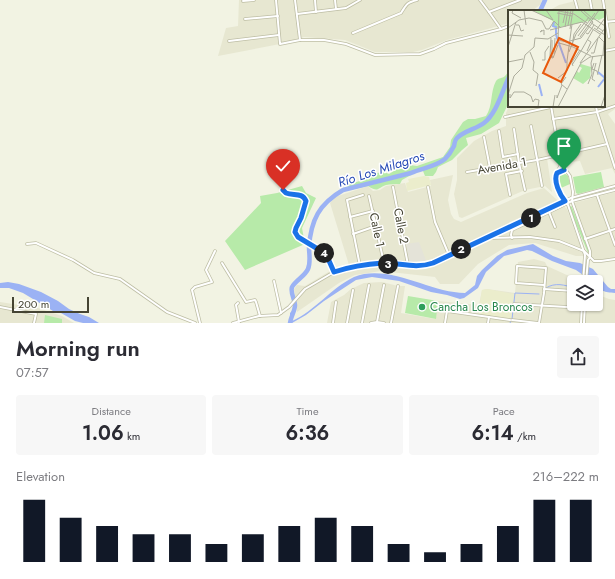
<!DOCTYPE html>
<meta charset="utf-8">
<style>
:root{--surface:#fff;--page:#f7f7f7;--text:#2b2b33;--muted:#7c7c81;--accent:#111827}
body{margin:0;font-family:Jost,sans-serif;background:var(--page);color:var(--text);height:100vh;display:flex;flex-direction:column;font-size:15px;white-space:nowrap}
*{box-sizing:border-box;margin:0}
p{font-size:13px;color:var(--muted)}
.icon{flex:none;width:22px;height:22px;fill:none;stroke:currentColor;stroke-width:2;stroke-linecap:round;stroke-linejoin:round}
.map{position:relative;height:323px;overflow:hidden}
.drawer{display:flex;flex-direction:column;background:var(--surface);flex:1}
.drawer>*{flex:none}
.controls{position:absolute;left:567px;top:275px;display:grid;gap:8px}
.controls a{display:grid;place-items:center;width:36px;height:36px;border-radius:4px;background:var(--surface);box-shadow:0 1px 3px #0004;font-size:20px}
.scale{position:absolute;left:12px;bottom:10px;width:77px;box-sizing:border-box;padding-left:4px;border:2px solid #454433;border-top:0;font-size:11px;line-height:14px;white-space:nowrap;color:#454433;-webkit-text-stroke:3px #fff;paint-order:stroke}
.pin{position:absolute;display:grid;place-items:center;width:34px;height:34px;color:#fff;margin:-41px -17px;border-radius:50% 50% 50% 0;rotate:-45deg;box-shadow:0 0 4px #0007}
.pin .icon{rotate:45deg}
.km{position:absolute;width:20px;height:20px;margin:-10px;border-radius:50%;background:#222;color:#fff;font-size:11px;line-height:20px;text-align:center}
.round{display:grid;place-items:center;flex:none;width:42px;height:42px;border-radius:4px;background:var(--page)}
.summary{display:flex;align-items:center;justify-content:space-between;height:68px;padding:0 16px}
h1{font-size:22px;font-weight:600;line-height:30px}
.figures{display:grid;grid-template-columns:repeat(3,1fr);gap:6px;height:68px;padding:4px 16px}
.figures div{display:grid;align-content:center;border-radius:4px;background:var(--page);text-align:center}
.figures b{font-size:20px;font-weight:600}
.figures small{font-size:11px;font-weight:400}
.figures p{font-size:11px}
.chart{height:112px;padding:8px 16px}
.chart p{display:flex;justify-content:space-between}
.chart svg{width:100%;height:72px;margin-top:4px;stroke:var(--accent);stroke-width:6}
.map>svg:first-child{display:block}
.residential{fill:#e7e7d1}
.industrial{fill:#e4e3d8}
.education{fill:#ebedcc}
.green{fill:#b7eaa9}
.water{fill:#9bb2f4}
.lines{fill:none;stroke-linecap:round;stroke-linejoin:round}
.stream{stroke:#9bb2f4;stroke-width:1}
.river{stroke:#9bb2f4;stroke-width:4.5}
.minor-casing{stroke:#bebea5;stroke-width:3.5}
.minor{stroke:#fff;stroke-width:2}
.route-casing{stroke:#fff;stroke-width:8}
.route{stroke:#1a73e8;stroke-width:5}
.leisure-dot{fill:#2e9e5b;stroke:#fff;stroke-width:1.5}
.labels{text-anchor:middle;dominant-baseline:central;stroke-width:3;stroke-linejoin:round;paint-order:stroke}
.street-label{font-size:12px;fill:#454433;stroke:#fff}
.leisure-label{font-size:12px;fill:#27864d;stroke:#fff;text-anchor:start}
.water-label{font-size:13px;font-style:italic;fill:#274bb6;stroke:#fff}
.inset-river{fill:none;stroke:#9bb2f4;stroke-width:2}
.inset-road{fill:none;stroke:#adad9d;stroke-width:1}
.view{fill:#e8590c;fill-opacity:0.15;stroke:#e8590c;stroke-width:2}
.inset-edge{fill:none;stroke:#454433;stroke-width:2}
</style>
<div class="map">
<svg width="615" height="323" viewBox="0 0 615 323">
<rect width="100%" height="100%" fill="#f2f3e3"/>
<!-- residential -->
<g class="residential">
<polygon points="239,0 542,0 541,4 532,11 509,11 509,23 506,24 447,40 422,50 413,52 375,52 345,40 304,37 280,44 218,56 226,28 238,26"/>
<polygon points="575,0 615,0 615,109 608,114 615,124 615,174 612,168 585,174 580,161 561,163 560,156 547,158 552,192 545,186 525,190 462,218 459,217 454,194 457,180 457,158 474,141 492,131 506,126 506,113 509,106 604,106 604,11 551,11 552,9 559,5 575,1"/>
<polygon points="453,175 448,200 451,214 454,219 461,222 527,193 544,188 567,209 584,256 576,256 535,243 509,245 478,264 459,284 440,284 435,277 381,271 355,275 339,283 297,312 294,289 297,285 305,286 330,271 349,265 330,203 335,197 368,186 373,191 380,190 386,186 405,183 408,192 431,186 430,180"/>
<polygon points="615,192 615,258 597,260 593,258 574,203"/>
<polygon points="534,259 545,262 547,266 580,281 580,282 574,282 574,304 582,304 581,323 327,323 331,302 344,295 351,289 364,283 382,282 398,286 405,286 401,313 435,319 438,301 479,305 482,290 487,289 515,293 518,262"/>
<polygon points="596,294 609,299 615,300 615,323 584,323 585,304 596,304"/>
<polygon points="0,302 38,308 62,316 74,323 0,323"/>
</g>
<!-- industrial -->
<polygon class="industrial" points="419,242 427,263 417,265 409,263 406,244"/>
<!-- education -->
<g class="education">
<polygon points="424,176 429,177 431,185 407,191 406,183 409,182 408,179"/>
<polygon points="487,289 514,294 512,319 478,314 482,290"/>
</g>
<!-- green -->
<g class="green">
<path d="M509 71V102L499 123 481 134 466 138 468 145 462 150 452 160 438 167 436 172 433 176H425L423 171 420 170 402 180 400 184C396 184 390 184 386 185 377 188 379 193 368 186L350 190 346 187 349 184 360 181 370 174 384 172 389 174 399 168 403 169 410 165 417 166 443 157 450 147 451 140 463 122 468 119H475L486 116C493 106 490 92 496 81 499 77 502 79 505 76 505 76 509 71 509 71Z"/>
<polygon points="563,172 568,176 570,184 561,188 556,177 558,174"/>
<polygon points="601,172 604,187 578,194 576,193 573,177"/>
<polygon points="302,186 306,193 316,198 302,228 305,244 245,270 225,241 261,203 260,196 277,193"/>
<polygon points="571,206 572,207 589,251 588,253 569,207"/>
<polygon points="408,296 438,301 436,319 405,313"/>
<polygon points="45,315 62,319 62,323 44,323"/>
</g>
<!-- water -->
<g class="water">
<path d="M533 244 553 256 566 261 580 263 593 269 608 287 611 289H615V293C604 292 601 292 596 282L590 280 576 270 552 261 532 251 527 250 504 256 486 272 478 288 464 298 460 299 447 295 431 292 399 281 372 277 356 280 324 301 306 315 292 323H288L290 320V313L293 310 292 321C315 311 331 288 354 277 389 263 430 293 465 293L475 285 477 276 482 270 497 256 507 250Z"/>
<polygon points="8,282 19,284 41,292 58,301 69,309 80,314 89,317 99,323 83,323 75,321 61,313 53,311 23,293 9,288 0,288 0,283"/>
</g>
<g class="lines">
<!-- stream -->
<g class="stream">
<path d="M546 288C555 282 565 285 574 288"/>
<polyline points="596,290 598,290"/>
<polyline points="512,319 515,293 539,294"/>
<polyline points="510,323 511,321"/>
</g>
<!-- river -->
<g class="river">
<polyline points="540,11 545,0"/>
<path d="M290 323C291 316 295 311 295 305 295 300 290 293 292 287 296 280 305 276 308 269 311 262 309 254 309 247 311 220 319 204 343 190L411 173C422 168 435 167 445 159 448 156 452 150 454 146 455 143 454 141 457 138 464 131 476 129 484 123 497 113 502 91 509 77"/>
</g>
<defs>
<g id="minor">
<polyline points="276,0 280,44 300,40 324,40 346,44 375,55 420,54 434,49 446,43 501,29"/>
<polyline points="295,0 300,40"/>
<polyline points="315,0 316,12"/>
<polyline points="335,0 336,9"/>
<polyline points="480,0 489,12"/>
<polyline points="575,0 578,11"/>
<polyline points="590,0 592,11"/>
<polyline points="603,0 609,37"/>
<polyline points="243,1 254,0"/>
<polyline points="297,14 346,8 360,0"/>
<polyline points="245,19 278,16"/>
<polyline points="604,22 615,21"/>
<polyline points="509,26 501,29 489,12 520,0"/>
<path d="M353 33 401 13C407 4 406 3 417 0"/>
<polyline points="229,41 279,35"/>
<polyline points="604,51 615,49"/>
<polyline points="551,106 561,163 570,176 573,192 572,201 590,251 590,257 588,260 586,282"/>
<polyline points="596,106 597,112 615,168"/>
<polyline points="505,117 551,107"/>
<polyline points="553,119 597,112 615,106"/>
<polyline points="531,126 542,186"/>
<polyline points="514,129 519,163 525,190"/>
<polyline points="499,131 503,157 518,154"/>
<polyline points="484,137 490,168"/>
<path d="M561 163C560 168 557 171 556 175 553 183 564 199 568 205L585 255 583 282"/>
<polyline points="467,172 537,160 607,144"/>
<polyline points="393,187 408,265"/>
<polyline points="428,187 435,222 449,255"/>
<path d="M283 190 286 193C294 196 302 192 306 201L301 218 296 228 295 232 298 237 326 254 334 272"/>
<polyline points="510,195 506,174 522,171"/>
<polyline points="597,195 615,245"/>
<polyline points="369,196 384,263"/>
<polyline points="549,212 555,227"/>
<polyline points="350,217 373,211"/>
<polyline points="512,230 572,201 615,190"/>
<polyline points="353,234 376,226"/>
<polyline points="489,238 530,237 559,241 584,251 594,261 601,261 615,259"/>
<polyline points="512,238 511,235 512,230"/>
<polyline points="585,239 615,229"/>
<polyline points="27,244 36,243 73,260 94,273 120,279 167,312 195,323"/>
<polyline points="222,263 246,302 255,300 256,302 260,316"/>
<polyline points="360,266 347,200 363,195"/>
<polyline points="274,281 281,313"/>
<polyline points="544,289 573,291"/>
<polyline points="238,303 236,305 239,322"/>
<polyline points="514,304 585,308"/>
<polyline points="0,307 36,314 34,323"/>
<polyline points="512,320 538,323"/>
<polyline points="377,322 384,285"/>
<polyline points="200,323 192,290 195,287 212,282 206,270 215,251"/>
<polyline points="233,323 259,316 278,315 289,307 305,289 334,272 339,270 364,265 384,263 408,265 417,267 427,265 571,198 615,186"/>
<polyline points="333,323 336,302"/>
<polyline points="347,323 353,290"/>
<polyline points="362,323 369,285"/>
<polyline points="371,323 377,322 384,323"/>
<polyline points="391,323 398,286"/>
<polyline points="445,323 447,311 510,320"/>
<polyline points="488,323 489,317"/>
<polyline points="539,323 544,293 546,268 517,266 516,283 544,285"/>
<polyline points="581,323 582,304"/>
<polyline points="584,323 585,304"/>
</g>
</defs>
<!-- minor casing -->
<use href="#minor" class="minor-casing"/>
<!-- minor -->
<use href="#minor" class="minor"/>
</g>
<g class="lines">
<defs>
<path id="route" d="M283 190 286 193C294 196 302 192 306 201L301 218 296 228 295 232 298 237 326 254 334 272C349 267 367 264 383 263 400 263 416 269 433 263L565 201C560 195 553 181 557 173L564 170"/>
</defs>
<!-- route casing -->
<use href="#route" class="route-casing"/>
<!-- route -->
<use href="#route" class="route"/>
</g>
<!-- markers -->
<circle class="leisure-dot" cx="422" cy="307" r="4"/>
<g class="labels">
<!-- street labels -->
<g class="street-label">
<text transform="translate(502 166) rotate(-10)">Avenida 1</text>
<text transform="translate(401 226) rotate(79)">Calle 2</text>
<text transform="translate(377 230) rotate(78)">Calle 1</text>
</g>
<!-- leisure labels -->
<g class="leisure-label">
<text x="430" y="307">Cancha Los Broncos</text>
</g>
<!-- water labels -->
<g class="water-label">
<text transform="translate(381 169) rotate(-18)">Río Los Milagros</text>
</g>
</g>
<!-- overview -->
<g transform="translate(508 10)">
<rect width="97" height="97" fill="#f2f3e3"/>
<path d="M24 0H97V7L89 11 90 9 48 18 44 16 45 11ZM73 54 83 57 82 68 75 74 65 68 69 61 71 63 74 58 71 56Z" fill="#b7eaa9"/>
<path class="inset-river" d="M46 12 45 16 48 17V25M48 25 58 53M31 74 34 86M90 77 97 68 90 62"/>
<path class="inset-road" d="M5 0 4 3 13 8M16 0 18 15M23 0 45 10M38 0 45 10M72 0 85 12M75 0 85 9M91 0 80 16 92 24M49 3 64 6M85 8 97 16M82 12 95 21M55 13 58 0M8 15H11L13 21 16 20M60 15 63 0M57 17 60 0M0 18 11 10 21 8 34 11 38 19M86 18 97 25M38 19H41L46 11 53 18M62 19 65 0M89 19 97 8M34 20 32 22 36 20V25M42 20 74 12 80 16 72 27M78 23 80 24 86 15M0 25 15 26M70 26 87 3M91 27 96 32 95 45M43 28 42 46 45 47M50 30 51 1 66 4 79 13M50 30 63 33M62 31 73 28 85 12M51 33 65 37 83 46M64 36 66 24 73 14M0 37 8 12M73 41 85 20M79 41 83 32 80 30M22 42 26 52 25 60 30 64 28 76M61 42 68 24 81 7M83 43H86L90 28M46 44 47 28M41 47 45 48 50 35M44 47V30M34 50H37V42L41 36M59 51 64 14M0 52 15 49M64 52 72 40M72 53 97 18M86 53 84 59 89 61 90 65M64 55 73 41M65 56 63 50 70 39M90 62 94 45M58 67 53 74 59 79M50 68 59 61V51M87 71 84 69 88 53M80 74 84 64 83 53 85 46M2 84V88L6 82H16L23 86 25 92 27 89 31 90 30 97M0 85 6 66 14 58 17 45 26 37 27 28 40 29 50 23M49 85V88L54 75M45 97 47 85M50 97 73 53 82 47 97 45M93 97 97 85"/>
<path class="view" d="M51 28 70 37 53 72 35 63Z"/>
<rect width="97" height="97" class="inset-edge"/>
</g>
</svg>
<div class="controls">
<a><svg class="icon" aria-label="layers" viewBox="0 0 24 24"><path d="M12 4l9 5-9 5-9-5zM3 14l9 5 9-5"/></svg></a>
</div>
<div class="scale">200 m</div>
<div class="pin" style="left:564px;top:170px;background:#1e9e55"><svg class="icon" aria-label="arrive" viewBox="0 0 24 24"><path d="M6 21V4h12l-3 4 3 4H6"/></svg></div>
<div class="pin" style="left:283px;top:190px;background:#d93025"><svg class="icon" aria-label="check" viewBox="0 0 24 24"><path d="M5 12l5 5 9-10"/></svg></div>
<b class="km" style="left:531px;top:218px">1</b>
<b class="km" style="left:461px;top:249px">2</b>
<b class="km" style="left:388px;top:264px">3</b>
<b class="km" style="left:324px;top:253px">4</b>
</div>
<section class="drawer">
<div class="summary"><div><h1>Morning run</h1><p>07:57</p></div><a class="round"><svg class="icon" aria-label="share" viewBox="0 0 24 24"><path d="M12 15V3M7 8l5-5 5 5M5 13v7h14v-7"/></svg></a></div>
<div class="figures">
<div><p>Distance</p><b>1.06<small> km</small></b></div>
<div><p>Time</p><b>6:36</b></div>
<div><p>Pace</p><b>6:14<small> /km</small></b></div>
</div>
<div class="chart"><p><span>Elevation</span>216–222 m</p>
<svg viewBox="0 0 160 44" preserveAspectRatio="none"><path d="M5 44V6M15 44V17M25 44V22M35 44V27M45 44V27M55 44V33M65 44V27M75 44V22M85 44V17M95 44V22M105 44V33M115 44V38M125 44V33M135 44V22M145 44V6M155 44V6"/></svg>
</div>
</section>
